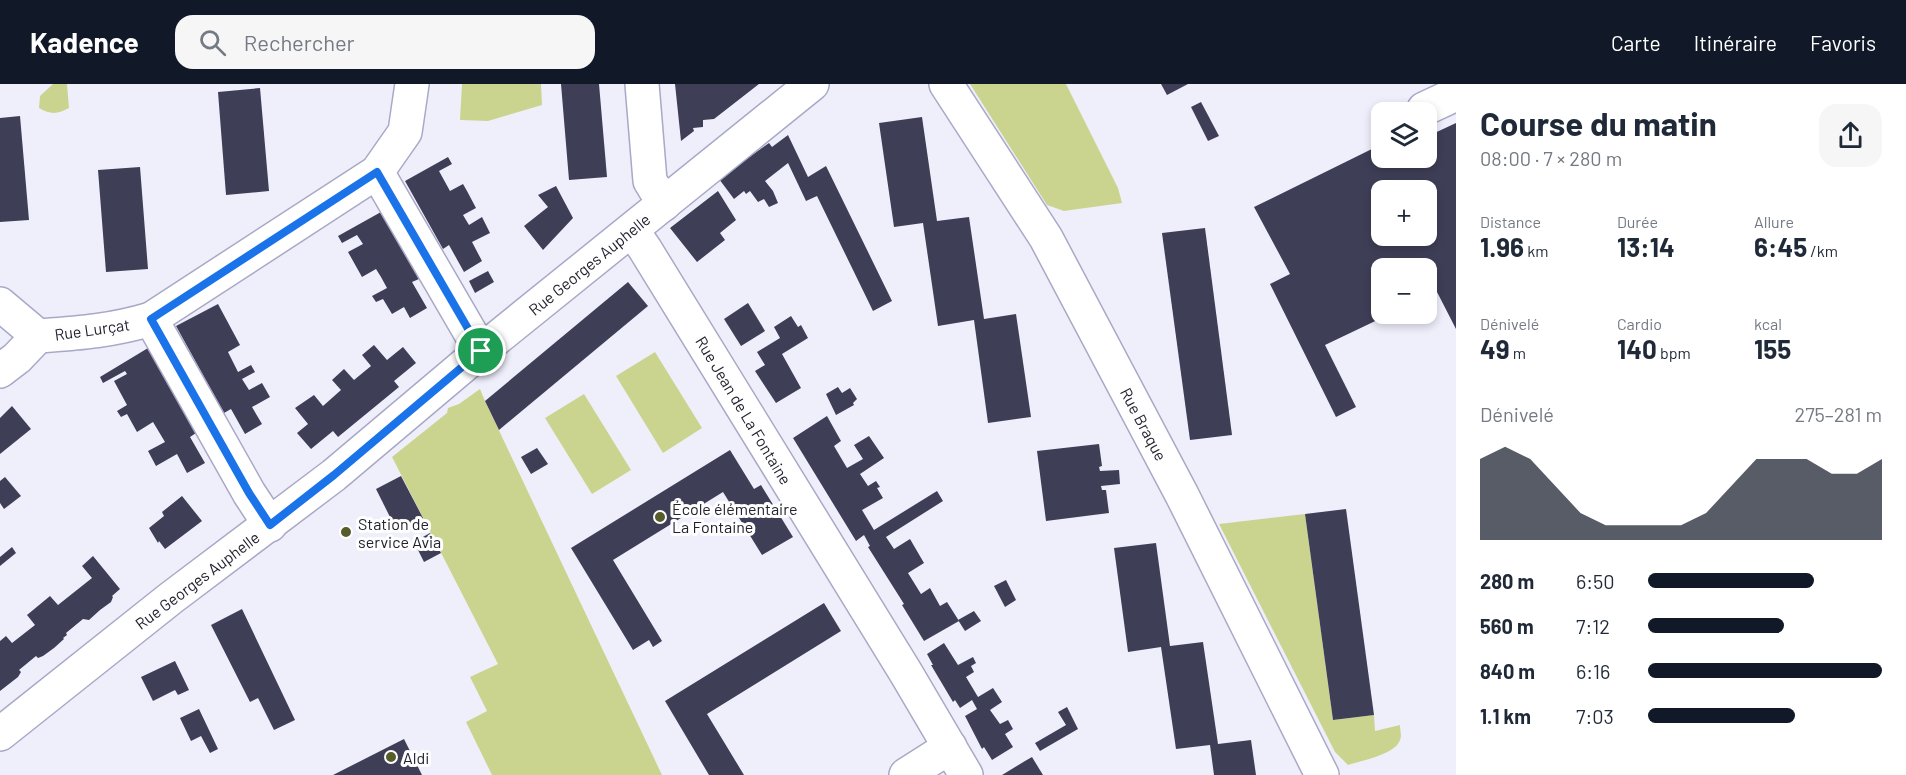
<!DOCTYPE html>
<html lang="fr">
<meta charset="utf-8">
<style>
:root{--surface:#fff;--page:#f6f6f7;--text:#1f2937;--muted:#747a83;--accent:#111827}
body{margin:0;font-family:Barlow,sans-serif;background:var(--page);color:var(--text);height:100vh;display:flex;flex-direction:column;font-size:22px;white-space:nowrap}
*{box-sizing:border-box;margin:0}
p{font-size:20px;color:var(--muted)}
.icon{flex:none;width:33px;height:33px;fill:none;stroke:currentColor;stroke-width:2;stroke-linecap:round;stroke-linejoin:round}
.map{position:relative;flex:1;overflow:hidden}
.details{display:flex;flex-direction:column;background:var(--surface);width:450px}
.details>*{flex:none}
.controls{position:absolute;left:1371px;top:18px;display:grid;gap:12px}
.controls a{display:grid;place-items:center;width:66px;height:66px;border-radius:12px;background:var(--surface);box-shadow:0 3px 9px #0003;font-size:30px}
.pin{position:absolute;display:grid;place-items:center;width:51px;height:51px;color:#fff;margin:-26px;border:3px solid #fff;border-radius:50%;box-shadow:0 2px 6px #0007}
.round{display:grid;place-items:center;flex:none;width:63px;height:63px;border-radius:18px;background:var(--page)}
.head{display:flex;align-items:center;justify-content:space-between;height:102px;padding:0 24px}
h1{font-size:33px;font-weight:700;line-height:45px}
.metrics{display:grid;grid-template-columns:repeat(3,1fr);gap:9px;height:102px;padding:6px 24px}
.metrics div{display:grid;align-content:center}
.metrics b{font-size:26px;font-weight:700}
.metrics small{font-size:16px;font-weight:400}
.metrics p{font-size:16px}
.chart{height:168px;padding:12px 24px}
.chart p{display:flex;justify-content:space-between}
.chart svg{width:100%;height:108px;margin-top:6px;fill:var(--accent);opacity:.7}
ul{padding:0 24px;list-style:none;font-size:20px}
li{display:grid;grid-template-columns:96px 72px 1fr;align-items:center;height:45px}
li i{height:15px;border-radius:8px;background:var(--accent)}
header{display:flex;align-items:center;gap:36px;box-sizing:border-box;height:84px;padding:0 30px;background:var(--accent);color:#fff}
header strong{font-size:28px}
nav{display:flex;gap:33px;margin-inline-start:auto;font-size:21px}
.search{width:420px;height:54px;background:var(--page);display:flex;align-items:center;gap:15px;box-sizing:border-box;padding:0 21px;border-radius:18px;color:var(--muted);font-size:22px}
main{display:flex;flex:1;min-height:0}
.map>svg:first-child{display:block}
.green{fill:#cbd48e}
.building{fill:#3e3e57;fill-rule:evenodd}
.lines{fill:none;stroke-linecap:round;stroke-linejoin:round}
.minor-casing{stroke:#a8a9c6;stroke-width:36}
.minor{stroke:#fff;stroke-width:33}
.route-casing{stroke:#fff;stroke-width:12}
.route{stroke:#1a73e8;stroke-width:8}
.poi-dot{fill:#565c2a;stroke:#fefefe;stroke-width:2}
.labels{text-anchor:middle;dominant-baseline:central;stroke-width:6;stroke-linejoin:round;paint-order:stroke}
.street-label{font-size:16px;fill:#22222e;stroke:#fefefe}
.poi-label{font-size:16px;fill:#22222e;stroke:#fefefe;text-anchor:start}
</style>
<header>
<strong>Kadence</strong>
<div class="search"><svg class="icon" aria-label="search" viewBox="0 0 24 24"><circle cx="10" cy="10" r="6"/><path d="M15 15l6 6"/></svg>Rechercher</div>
<nav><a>Carte</a><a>Itinéraire</a><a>Favoris</a></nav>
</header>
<main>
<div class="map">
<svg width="1456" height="691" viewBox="0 0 1456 691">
<rect width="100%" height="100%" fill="#efeffc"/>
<!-- green -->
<g class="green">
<path d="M53 0H67L69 24C58 30 51 31 39 24L40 12Z"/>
<polygon points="462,0 541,0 542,21 488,37 460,36"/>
<polygon points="970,0 1066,0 1118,104 1122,119 1064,127 1047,121"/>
<polygon points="655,268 702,344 663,369 616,292"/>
<polygon points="480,305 485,317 662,691 492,691 466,638 487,627 470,593 498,580 392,373 447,329 448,324 459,320"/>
<polygon points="584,310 631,386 592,410 545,334"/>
<path d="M1305 430 1333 636 1374 631 1375 647 1400 641C1400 646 1402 652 1400 656 1396 670 1361 677 1348 681L1335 668 1219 440Z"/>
</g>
<!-- building -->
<g class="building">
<polygon points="561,0 599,0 607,93 569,96"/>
<polygon points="675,0 759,0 714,35 703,36 703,43 693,44 694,47 681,57"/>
<polygon points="1161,0 1188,0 1167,11"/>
<polygon points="260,4 269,107 226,111 218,8"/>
<polygon points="1201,18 1219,52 1208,57 1191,23"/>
<polygon points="20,32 29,136 0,138 0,34"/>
<polygon points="922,33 937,137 969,133 984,235 1016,230 1031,333 988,339 974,236 938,242 923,139 894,143 879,39"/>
<path d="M1456 39V245L1437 208 1426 212V184H1382V230H1390L1325 261 1356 323 1336 333 1270 200 1290 190 1254 123 1382 60V74H1426V53ZM1382 106H1426V152H1382Z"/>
<polygon points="788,51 808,93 826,82 892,217 873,227 817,112 806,117 788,79 765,97 773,107 778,119 769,123 764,115 758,118 750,107 746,110 744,107 734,115 719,95 769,59 772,63"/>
<polygon points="448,73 452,80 439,87 450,107 463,100 467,107 476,124 463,131 469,141 482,133 490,149 472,158 482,177 464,188 449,161 443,165 405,97"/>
<polygon points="140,83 148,185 106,188 98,86"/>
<polygon points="556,102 573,134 543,166 524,142 548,123 538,111"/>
<polygon points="718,107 736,136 720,149 725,156 697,178 670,144"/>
<polygon points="381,128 419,195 412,198 427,224 410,234 404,223 392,230 383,215 376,218 372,212 387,204 381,193 376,185 362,193 348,168 363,160 357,151 342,159 338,152"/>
<polygon points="1205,144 1232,351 1190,356 1162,149"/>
<polygon points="488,187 494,198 475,209 469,197"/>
<polygon points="628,198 648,222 499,346 485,317"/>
<polygon points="748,219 765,247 741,262 724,235"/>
<polygon points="218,220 240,261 228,268 238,288 251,281 255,288 242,295 249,306 262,299 270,313 252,323 262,340 245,350 231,325 224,329 176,242"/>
<polygon points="791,232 798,243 801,241 808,254 782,270 801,304 776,319 755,287 765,281 757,268 780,254 774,243"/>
<polygon points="374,261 387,276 403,263 416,279 394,297 399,303 338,353 333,347 311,365 297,349 308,340 295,324 314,311 323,322 341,306 332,296 344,285 354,296 371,282 362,271"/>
<polygon points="148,264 196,349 190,353 205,379 187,389 177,370 156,382 148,367 165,358 153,338 137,348 127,330 121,333 117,327 127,321 114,297 127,290 125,287 103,299 100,293"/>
<polygon points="838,303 842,309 850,304 857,315 853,319 854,321 836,331 826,310"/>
<polygon points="12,322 31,345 0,370 0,334"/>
<polygon points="827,332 841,357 834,362 847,384 863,375 854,361 869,352 884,374 860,390 868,402 876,397 880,403 877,404 883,414 862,426 874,446 937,407 943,417 886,453 894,465 910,455 924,479 908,489 921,510 930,504 940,522 947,518 959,537 924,557 902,521 904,520 868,463 870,462 864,451 856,457 793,354"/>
<polygon points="1099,360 1102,382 1099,383 1100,387 1119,386 1120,400 1101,402 1102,406 1106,406 1109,429 1046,437 1037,367"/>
<polygon points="537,364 548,380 531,390 521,373"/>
<polygon points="730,366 754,405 761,401 793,453 762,471 723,408 613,476 662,557 653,563 649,556 633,566 571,464"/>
<polygon points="401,392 423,434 397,447 376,405"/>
<polygon points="5,393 21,412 4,425 0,419 0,397"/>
<polygon points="182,412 202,437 165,465 159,457 158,459 149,444 164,432 162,428"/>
<polygon points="1346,425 1374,631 1333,636 1305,430"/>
<polygon points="430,449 441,469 424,478 414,458"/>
<polygon points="1156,459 1170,562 1203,558 1218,660 1251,656 1256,691 1214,691 1210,661 1176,665 1161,563 1128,568 1114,464"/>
<polygon points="12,463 16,469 0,482 0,473"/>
<polygon points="93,472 120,505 112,512 113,513 111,518 100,526 89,536 83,535 66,549 67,551 63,554 64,555 54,564 43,572 38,574 36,572 19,586 21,588 18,593 0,607 0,557 6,552 12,559 35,541 27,531 50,512 58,521 92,494 82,482"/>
<polygon points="1006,496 1016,516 1005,523 994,502"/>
<polygon points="824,519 841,547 707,630 744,691 709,691 665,617"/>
<polygon points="242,525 295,636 274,646 258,614 250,618 211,541"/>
<polygon points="974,527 981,537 965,547 958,536"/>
<polygon points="944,559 958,581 973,573 976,579 971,582 974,588 966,593 978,613 993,604 1002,618 990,626 1000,640 1008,636 1013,645 1005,650 1013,663 992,676 984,663 982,665 965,632 977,625 972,616 960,624 955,616 953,618 931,581 933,581 927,570"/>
<polygon points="175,577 189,606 178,611 175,606 153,617 141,593"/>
<polygon points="1067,623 1078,645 1040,667 1035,659 1066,641 1058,628"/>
<polygon points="199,625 218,665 210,669 201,652 191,657 180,634"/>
<polygon points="404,655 422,691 333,691"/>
<polygon points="1032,673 1043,691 1002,691 1025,677"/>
</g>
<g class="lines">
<defs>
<g id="minor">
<polyline points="642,0 650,97 664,120"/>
<polyline points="946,0 1046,154 1182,411 1322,691"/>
<polyline points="1424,25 1456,10"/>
<polyline points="377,88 481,267"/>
<polyline points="632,146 645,165 906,589 966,691"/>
<path d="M0 220 38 252C79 249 111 247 151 235L377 88 405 48 412 0"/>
<polyline points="151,235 249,409 270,441"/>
<polyline points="0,287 17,274 38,252"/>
<polyline points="0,650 171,514 334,391 481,267 812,0"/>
<polyline points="906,691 950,663"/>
</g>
</defs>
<!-- minor casing -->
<use href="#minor" class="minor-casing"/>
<!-- minor -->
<use href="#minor" class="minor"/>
</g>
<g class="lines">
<defs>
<polygon id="route" points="377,88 481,267 334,391 270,441 249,409 151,235"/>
</defs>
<!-- route casing -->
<use href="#route" class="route-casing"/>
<!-- route -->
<use href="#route" class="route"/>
</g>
<!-- markers -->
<g class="poi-dot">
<circle cx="660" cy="433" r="6"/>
<circle cx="346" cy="448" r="6"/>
<circle cx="391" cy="673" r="6"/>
</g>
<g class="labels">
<!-- street labels -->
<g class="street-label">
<text transform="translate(589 180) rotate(-39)">Rue Georges Auphelle</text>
<text transform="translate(92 245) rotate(-8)">Rue Lurçat</text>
<text transform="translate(744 326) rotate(59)">Rue Jean de La Fontaine</text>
<text transform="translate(1144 340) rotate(62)">Rue Braque</text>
<text transform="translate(197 496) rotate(-37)">Rue Georges Auphelle</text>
</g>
<!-- poi labels -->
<g class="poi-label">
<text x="672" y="424">École élémentaire<tspan x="672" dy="18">La Fontaine</tspan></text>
<text x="358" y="439">Station de<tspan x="358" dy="18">service Avia</tspan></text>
<text x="403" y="673">Aldi</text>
</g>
</g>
</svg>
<div class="controls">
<a><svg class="icon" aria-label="layers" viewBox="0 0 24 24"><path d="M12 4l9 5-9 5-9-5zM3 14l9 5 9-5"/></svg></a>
<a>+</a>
<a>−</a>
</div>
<div class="pin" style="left:481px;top:267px;background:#1e9e55"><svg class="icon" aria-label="arrive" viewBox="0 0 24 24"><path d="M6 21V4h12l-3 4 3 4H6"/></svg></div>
</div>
<section class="details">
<div class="head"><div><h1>Course du matin</h1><p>08:00 · 7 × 280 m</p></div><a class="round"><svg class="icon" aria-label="share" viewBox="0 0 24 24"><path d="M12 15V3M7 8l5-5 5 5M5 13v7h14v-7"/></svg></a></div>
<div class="metrics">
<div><p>Distance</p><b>1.96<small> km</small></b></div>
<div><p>Durée</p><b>13:14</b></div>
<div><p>Allure</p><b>6:45<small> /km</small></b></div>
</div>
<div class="metrics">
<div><p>Dénivelé</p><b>49<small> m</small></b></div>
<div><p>Cardio</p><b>140<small> bpm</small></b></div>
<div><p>kcal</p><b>155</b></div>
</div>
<div class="chart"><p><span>Dénivelé</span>275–281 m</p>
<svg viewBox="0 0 160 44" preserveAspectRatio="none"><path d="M0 44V11L10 6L20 11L30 22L40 33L50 38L60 38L70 38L80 38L90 33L100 22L110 11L120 11L130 11L140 17L150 17L160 11V44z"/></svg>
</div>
<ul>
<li><b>280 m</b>6:50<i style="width:71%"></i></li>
<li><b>560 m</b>7:12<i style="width:58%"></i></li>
<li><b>840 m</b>6:16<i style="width:100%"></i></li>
<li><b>1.1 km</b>7:03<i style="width:63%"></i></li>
</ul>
</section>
</main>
